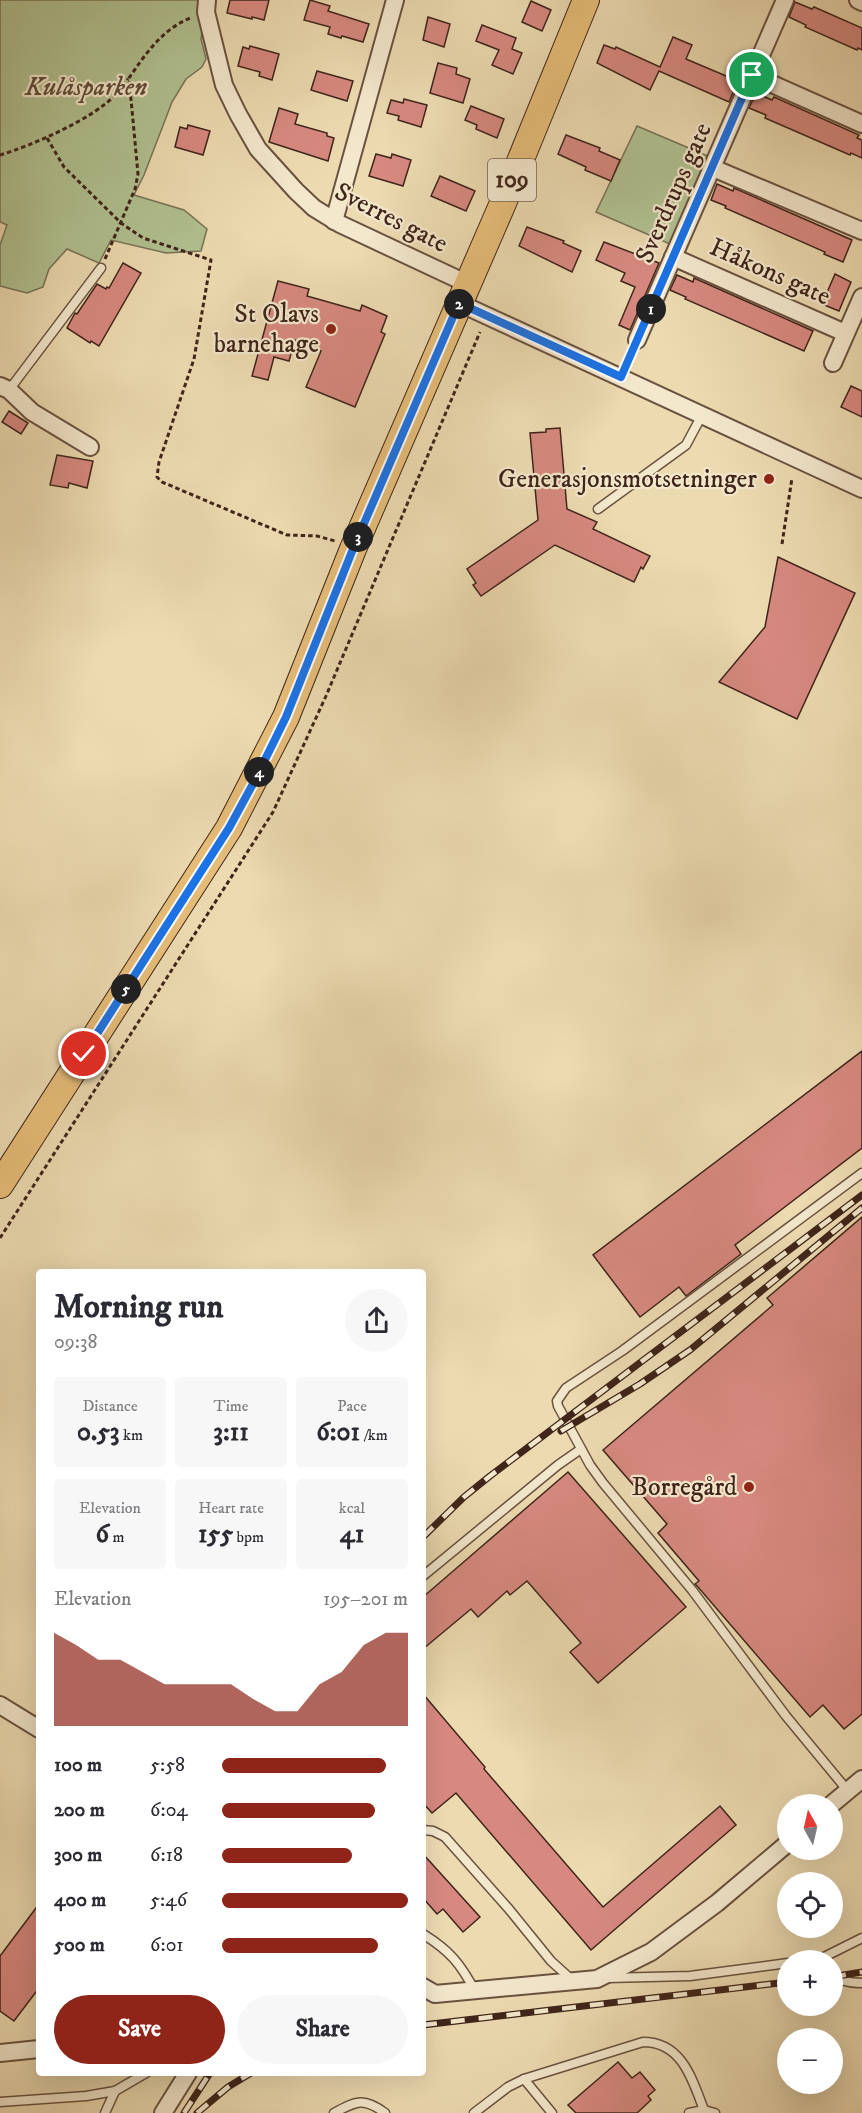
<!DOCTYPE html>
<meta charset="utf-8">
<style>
:root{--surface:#fff;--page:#f7f7f7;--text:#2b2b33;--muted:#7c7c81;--accent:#8f2418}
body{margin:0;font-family:"IM FELL DW Pica",serif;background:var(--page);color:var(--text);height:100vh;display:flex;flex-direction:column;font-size:22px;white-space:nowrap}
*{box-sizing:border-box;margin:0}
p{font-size:20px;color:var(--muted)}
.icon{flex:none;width:33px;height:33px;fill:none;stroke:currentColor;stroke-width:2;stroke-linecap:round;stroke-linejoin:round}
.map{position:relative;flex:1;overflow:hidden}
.side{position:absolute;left:36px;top:1269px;width:390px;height:807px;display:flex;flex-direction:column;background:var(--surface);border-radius:6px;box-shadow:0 6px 24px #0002}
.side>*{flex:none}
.needle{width:39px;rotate:352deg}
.tools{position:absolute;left:777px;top:1794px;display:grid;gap:12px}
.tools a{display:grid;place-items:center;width:66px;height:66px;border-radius:50%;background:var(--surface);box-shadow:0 6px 24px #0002;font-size:30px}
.pin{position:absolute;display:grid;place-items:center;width:51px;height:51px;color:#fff;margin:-26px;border:3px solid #fff;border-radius:50%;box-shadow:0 2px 6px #0007}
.km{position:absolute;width:30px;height:30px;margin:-15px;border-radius:50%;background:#222;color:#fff;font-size:16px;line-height:30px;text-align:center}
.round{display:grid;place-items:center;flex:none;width:63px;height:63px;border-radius:32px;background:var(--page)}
.head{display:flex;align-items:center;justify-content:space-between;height:102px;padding:0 18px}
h1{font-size:33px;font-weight:800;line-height:45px}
.metrics{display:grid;grid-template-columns:repeat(3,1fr);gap:9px;height:102px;padding:6px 18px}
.metrics div{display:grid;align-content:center;border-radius:6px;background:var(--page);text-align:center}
.metrics b{font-size:26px;font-weight:800}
.metrics small{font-size:16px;font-weight:400}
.metrics p{font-size:16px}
.chart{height:168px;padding:12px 18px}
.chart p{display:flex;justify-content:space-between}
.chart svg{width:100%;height:108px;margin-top:6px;fill:var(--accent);opacity:.7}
.action{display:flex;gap:12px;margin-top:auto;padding:12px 18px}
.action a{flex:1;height:69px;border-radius:36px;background:var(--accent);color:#fff;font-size:24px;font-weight:800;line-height:69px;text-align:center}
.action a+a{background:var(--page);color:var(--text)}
ul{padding:0 18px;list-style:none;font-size:20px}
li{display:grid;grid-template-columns:96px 72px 1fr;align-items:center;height:45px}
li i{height:15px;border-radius:8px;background:var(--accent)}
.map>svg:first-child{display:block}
.green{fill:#b1c191;stroke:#787356;stroke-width:1.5}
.building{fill:#d78980;stroke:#3f251a;stroke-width:1.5}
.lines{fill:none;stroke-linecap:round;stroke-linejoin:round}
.lane-casing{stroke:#6a5240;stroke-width:11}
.street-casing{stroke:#6a5240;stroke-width:20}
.primary-casing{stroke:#3f251a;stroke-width:28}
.path{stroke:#3f251a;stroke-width:3;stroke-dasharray:4.5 3;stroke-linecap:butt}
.lane{stroke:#f3e7cc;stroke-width:8}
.street{stroke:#f3e7cc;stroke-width:16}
.primary{stroke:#e6bd78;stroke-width:26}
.rail-casing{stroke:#3f251a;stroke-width:7}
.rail{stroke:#f3e7cc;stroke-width:4.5;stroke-dasharray:14;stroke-linecap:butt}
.route-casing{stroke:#fff;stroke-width:12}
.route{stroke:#1a73e8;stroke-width:8}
.poi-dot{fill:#8f2418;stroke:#f3e7cc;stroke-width:2}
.labels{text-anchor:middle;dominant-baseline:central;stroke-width:4.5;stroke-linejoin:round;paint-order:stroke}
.shield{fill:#f3e7cc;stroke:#755f4f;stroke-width:1.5}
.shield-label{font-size:24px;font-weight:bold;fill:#3f251a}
.park-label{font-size:26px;font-style:italic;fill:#5c4c38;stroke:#f3e7cc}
.street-label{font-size:26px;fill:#3f251a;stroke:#f3e7cc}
.poi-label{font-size:26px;fill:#3f251a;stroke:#f3e7cc;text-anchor:end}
</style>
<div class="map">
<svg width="862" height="2113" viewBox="0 0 862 2113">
<rect width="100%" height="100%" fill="#ecdab1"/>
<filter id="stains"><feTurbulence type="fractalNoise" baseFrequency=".00333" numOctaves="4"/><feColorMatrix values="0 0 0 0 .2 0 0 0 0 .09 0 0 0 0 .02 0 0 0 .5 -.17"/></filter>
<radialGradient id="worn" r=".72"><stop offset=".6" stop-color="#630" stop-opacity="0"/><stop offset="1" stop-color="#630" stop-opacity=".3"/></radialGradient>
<!-- green -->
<g class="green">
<polygon points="0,0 207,0 201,39 206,59 202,67 186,79 172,102 144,175 134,195 184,210 207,229 201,251 166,253 111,240 99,263 67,249 49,269 43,287 27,293 0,286 0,245 7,225 0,222"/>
<polygon points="637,126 710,157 677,247 596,212"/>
</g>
<!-- building -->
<g class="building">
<polygon points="230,0 269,0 264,20 252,17 252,19 227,13"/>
<polygon points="310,0 330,6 328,11 369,24 363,42 342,36 341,38 328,34 330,27 304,20"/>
<polygon points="531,1 551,10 542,31 522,22"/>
<polygon points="795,2 812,9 814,7 862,28 862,50 858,48 857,50 805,27 806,25 789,17"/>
<polygon points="428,17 450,24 444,47 423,40"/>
<polygon points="482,25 516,38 512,49 522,53 513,74 492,65 499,50 476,41"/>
<polygon points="673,37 692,45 686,59 738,81 729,102 659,71 650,90 597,63 604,45 615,49 616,47 660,67"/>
<polygon points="250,46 279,54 272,80 259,76 260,72 238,66 243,47 249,49"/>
<polygon points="438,63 457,68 456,74 470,79 463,103 430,93"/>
<polygon points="317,71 353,81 347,101 311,90"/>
<polygon points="756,93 772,100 774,97 859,135 857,138 862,140 862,158 851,153 850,155 765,118 766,115 749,108"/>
<polygon points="404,99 427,105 421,127 398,120 399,116 387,113 391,100 403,103"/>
<polygon points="471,106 504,119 497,138 476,129 477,125 465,120"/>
<polygon points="279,108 298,114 295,124 327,133 327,136 334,138 328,161 269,142"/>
<polygon points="188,125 210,131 203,155 175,147 180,127 187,129"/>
<polygon points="566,135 600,148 599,151 620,160 611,181 585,170 586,167 558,154"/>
<polygon points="376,154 391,158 392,154 411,160 403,186 369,176"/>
<polygon points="440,176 475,191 466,211 431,196"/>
<polygon points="717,184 733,191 734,188 852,240 843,262 824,254 825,252 725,208 726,206 711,200"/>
<polygon points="527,227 564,241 563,243 581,251 572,272 519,246"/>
<polygon points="604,242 659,263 630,330 619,325 635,287 621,281 625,273 596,260"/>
<polygon points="123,263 141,273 99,346 91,341 90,343 67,328 75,313 77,314 97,284 106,289 107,287 109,288"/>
<polygon points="835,274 851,282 839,311 822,304"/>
<polygon points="677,275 693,282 694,278 813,331 804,351 685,299 686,297 670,290"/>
<polygon points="278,281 309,289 307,296 360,311 362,305 387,316 381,332 385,334 355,407 306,387 321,351 295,340 289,361 274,357 268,380 252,376"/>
<polygon points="851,386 862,391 862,417 841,407"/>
<polygon points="9,411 28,423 21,434 2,422"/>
<polygon points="560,428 567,509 597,522 593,529 650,556 643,569 641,567 634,582 555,545 481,596 473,585 476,583 467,569 538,520 530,433 546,432 546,429"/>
<polygon points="57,455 93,461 87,488 69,483 68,488 50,485"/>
<polygon points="778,557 855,593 797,719 719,682 765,627"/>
<polygon points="862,1051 862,1148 735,1245 741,1254 686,1296 679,1287 640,1317 593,1255"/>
<polygon points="862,1217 862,1714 844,1729 823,1705 810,1717 698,1587 695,1584 699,1581 658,1533 667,1524 603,1450 773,1305 767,1298"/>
<polygon points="568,1472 686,1607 598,1683 570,1652 581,1643 527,1581 510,1595 507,1591 478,1617 471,1609 423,1649 423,1597"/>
<polygon points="423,1694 485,1767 484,1769 603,1907 720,1806 736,1825 591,1950 456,1793 432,1813 423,1803"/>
<polygon points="423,1854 480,1917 463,1932 443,1909 437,1914 423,1898"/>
<polygon points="39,1904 39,1988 14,2021 0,2011 0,1956"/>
<polygon points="618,2062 632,2078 640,2072 655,2090 648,2096 651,2100 637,2113 576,2113 568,2105"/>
</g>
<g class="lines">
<defs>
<g id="lane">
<polyline points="9,390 101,268"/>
<polyline points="598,509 686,445 702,415"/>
<polyline points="423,1576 558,1465 581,1449"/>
<polyline points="848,1791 786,1716 692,1590 603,1483 590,1465 558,1406 557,1401 566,1388 622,1351 862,1173"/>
<polyline points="423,1830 433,1831 445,1837 508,1908 551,1961 572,1980"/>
<path d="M423 1934C450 1951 460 1963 475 1991"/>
<polyline points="808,1960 820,1959 862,1938"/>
<path d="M832 1974C839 1981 852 1983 862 1983"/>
<polyline points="607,1978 690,1976 788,1963"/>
<polyline points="524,2079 552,2113"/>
<polyline points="0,2102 86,2096 115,2091 146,2073"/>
<polyline points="105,2113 115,2091"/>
<path d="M334 2113C356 2101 364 2097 385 2113"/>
<path d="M474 2113 508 2087 524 2079 643 2042C682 2042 692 2079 704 2110"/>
<polyline points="689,2113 704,2110 715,2113"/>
</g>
<g id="street">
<polyline points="207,0 206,12 224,85 238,114 258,149 296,191 314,208 340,224 468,284"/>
<polyline points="858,0 862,2"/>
<polyline points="752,75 862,124"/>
<polyline points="713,168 862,231"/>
<polyline points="334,221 395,0"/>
<polyline points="673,257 845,333"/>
<polyline points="459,303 862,489"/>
<polyline points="637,340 785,0"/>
<polyline points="833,363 862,297"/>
<polyline points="0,386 9,390 32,412 90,447"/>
<polyline points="0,1705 39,1729"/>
<polyline points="832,1804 862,1779"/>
<polyline points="423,1987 435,1994 597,1979 651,1952 717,1903 788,1843"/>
<polyline points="0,2053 39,2049"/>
<polyline points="163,2113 188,2073"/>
</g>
<polyline id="primary" points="0,1185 229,828 286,717 353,549 503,203 586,0"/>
</defs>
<!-- lane casing -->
<use href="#lane" class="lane-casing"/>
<!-- street casing -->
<use href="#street" class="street-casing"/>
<!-- primary casing -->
<use href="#primary" class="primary-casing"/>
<!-- path -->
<g class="path">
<polyline points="47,138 64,167 121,223 143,238 211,260 194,359 159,462 157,477 162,482 287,535 317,536 335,541"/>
<path d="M0 155C31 146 95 118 116 94 121 90 124 84 128 79"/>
<path d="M105 259 135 189 138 174 129 78C146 53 162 30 190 18"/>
<polyline points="782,544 792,478"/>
<polyline points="0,1238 273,812 326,696 480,332"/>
</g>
<!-- lane -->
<use href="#lane" class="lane"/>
<!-- street -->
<use href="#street" class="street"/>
<!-- primary -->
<use href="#primary" class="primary"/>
<defs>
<g id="rail">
<polyline points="561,1431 640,1384 690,1350 862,1208"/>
<polyline points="423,1537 464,1497 490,1476 862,1195"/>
<polyline points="832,1977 862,1972"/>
<polyline points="423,2025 788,1982"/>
<polyline points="184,2113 210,2073"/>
<polyline points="197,2113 228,2087 251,2073"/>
</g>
</defs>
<!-- rail casing -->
<use href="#rail" class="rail-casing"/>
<!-- rail -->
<use href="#rail" class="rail"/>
</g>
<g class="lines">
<defs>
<polyline id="route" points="84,1054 229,828 253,784 286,717 353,549 459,303 621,377 752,75"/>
</defs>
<!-- route casing -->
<use href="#route" class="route-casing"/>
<!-- route -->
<use href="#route" class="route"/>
</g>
<!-- markers -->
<g class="poi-dot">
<circle cx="331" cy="329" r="6"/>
<circle cx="769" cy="479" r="6"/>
<circle cx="749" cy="1487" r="6"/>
</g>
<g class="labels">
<!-- shield labels -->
<rect class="shield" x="488" y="159" width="48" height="42" rx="4.5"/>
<g class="shield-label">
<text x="512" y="180">109</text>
</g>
<!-- park labels -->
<g class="park-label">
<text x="86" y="87">Kulåsparken</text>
</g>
<!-- street labels -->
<g class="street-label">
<text transform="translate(674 193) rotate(-66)">Sverdrups gate</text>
<text transform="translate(391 218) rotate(27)">Sverres gate</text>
<text transform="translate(770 272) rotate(24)">Håkons gate</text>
</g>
<!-- poi labels -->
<g class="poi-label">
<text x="319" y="314">St Olavs<tspan x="319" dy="30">barnehage</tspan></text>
<text x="757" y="479">Generasjonsmotsetninger</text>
<text x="737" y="1487">Borregård</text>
</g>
</g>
<rect width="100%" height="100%" filter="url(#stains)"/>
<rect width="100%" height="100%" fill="url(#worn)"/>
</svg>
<div class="tools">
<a><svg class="needle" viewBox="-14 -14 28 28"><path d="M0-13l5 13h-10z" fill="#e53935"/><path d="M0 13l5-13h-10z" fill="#7c7c81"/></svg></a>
<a><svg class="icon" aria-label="locate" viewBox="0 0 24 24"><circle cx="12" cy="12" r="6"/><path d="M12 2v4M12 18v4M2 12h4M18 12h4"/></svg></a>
<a>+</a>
<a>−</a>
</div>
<div class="pin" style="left:752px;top:75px;background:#1e9e55"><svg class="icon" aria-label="arrive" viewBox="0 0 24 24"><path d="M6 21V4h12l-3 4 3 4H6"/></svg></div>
<div class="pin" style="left:84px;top:1054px;background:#d93025"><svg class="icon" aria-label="check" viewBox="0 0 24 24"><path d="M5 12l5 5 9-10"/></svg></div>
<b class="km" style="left:651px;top:309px">1</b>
<b class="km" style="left:459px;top:304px">2</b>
<b class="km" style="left:358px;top:537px">3</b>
<b class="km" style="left:259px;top:772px">4</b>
<b class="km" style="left:126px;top:989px">5</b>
<section class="side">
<div class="head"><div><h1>Morning run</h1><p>09:38</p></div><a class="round"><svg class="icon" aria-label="share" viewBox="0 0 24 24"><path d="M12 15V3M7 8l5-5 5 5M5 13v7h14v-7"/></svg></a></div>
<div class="metrics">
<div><p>Distance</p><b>0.53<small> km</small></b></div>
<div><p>Time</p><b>3:11</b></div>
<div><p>Pace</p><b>6:01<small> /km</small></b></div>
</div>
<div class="metrics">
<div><p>Elevation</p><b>6<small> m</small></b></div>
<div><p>Heart rate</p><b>155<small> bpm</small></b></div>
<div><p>kcal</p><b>41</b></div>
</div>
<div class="chart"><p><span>Elevation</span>195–201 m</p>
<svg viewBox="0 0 160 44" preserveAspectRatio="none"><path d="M0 44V6L10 11L20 17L30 17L40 22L50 27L60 27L70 27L80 27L90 33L100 38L110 38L120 27L130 22L140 11L150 6L160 6V44z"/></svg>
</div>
<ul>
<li><b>100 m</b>5:58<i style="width:88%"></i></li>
<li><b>200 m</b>6:04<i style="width:82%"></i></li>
<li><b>300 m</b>6:18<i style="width:70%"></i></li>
<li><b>400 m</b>5:46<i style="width:100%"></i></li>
<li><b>500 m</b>6:01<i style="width:84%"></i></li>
</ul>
<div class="action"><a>Save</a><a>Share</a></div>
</section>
</div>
